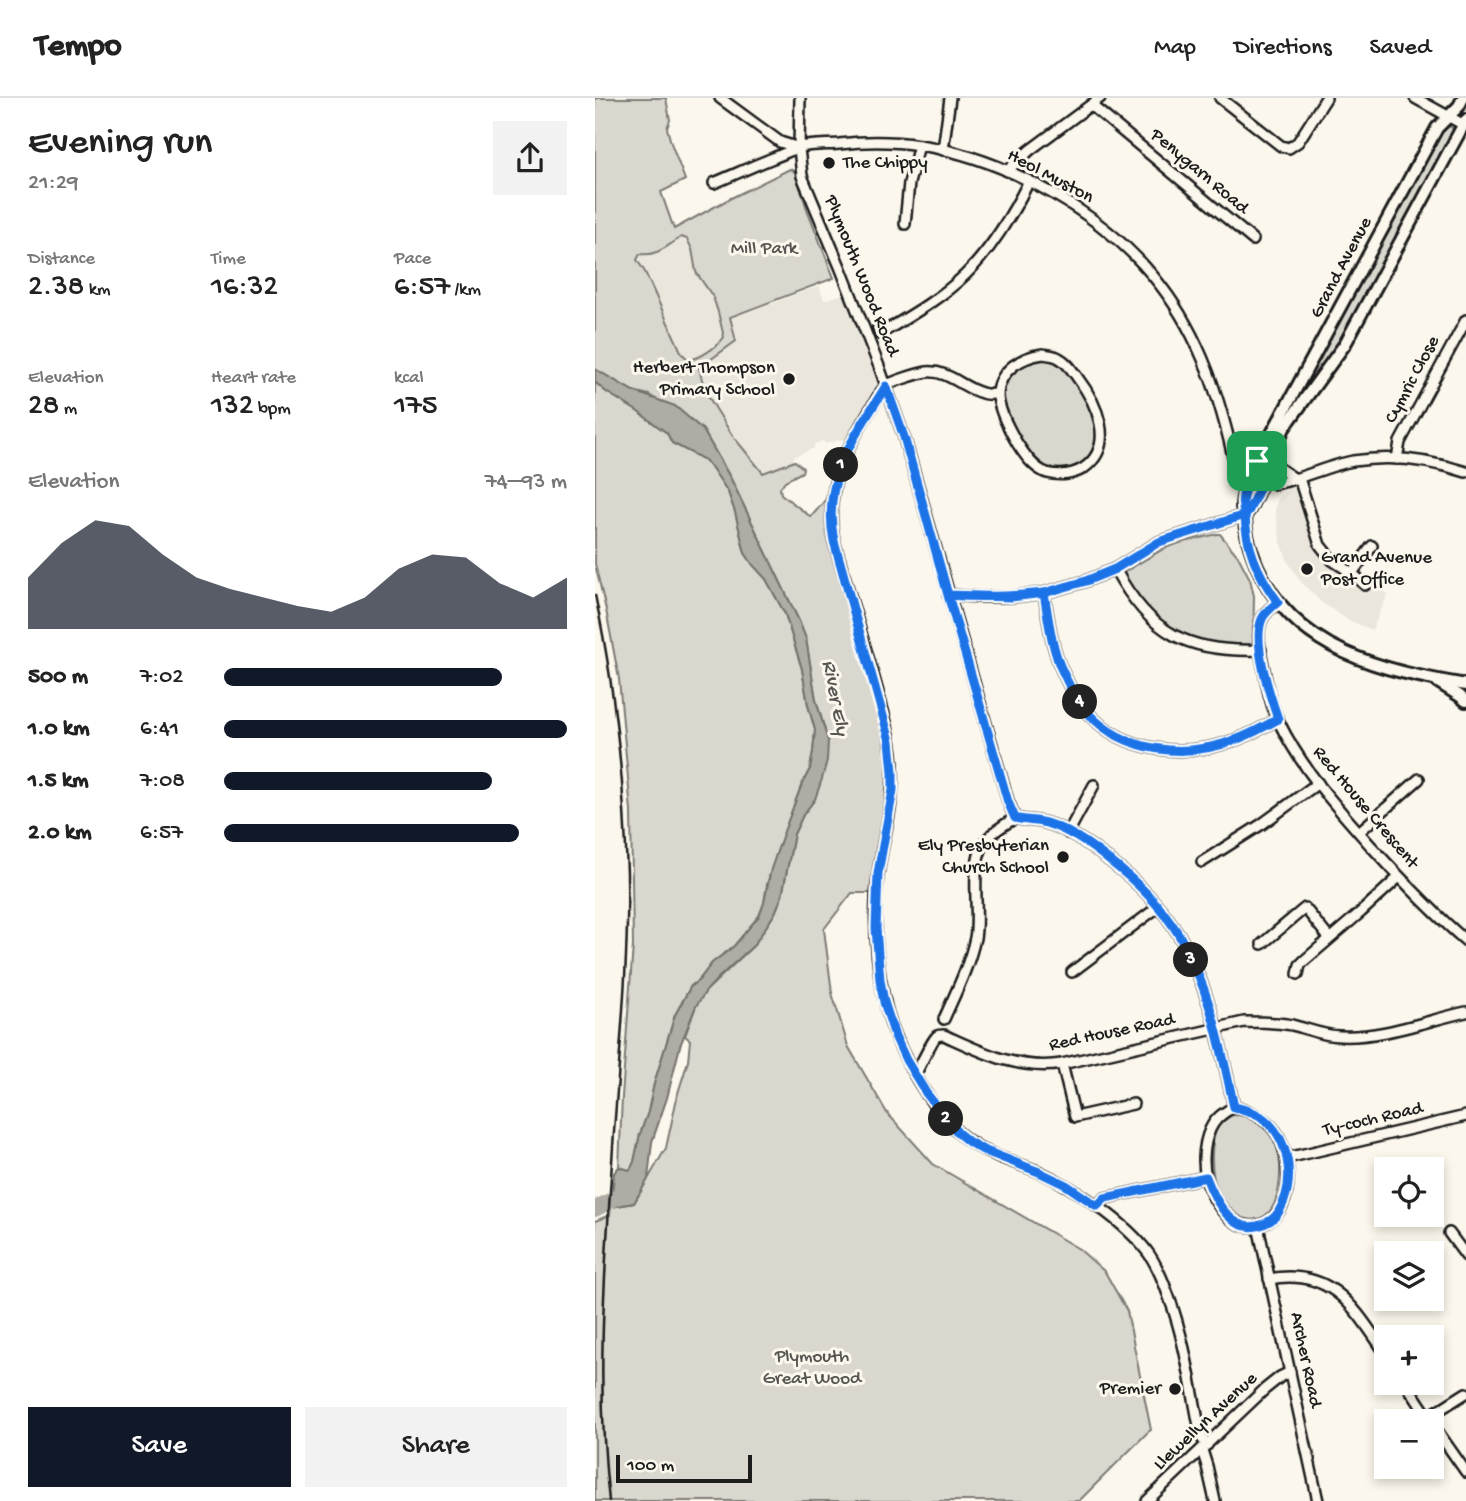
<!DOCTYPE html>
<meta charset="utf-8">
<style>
:root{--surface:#fff;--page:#f2f2f2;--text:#222;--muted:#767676;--line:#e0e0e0;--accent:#111827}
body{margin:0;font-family:"Gochi Hand",sans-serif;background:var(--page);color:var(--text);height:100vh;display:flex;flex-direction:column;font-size:26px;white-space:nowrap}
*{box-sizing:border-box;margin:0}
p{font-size:23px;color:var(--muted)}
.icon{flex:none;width:38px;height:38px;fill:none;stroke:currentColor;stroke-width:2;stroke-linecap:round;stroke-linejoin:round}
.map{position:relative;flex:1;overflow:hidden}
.details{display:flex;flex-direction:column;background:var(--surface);width:595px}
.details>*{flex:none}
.controls{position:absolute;left:779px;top:1059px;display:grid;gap:14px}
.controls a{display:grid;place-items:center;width:70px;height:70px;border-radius:0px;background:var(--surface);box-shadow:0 4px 10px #0003;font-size:35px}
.scale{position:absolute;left:21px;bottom:18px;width:136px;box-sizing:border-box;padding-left:7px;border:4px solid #1c1c1c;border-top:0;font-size:19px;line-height:24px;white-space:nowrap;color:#1c1c1c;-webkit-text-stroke:5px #fbf7ec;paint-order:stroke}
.pin{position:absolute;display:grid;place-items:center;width:60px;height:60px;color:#fff;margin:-30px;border-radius:14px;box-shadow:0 4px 10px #0006}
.km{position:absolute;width:35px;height:35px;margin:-18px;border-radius:50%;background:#222;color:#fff;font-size:19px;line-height:35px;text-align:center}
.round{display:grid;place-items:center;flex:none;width:74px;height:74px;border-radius:0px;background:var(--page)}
.summary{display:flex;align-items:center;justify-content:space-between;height:119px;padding:0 28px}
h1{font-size:38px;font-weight:600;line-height:52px}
.metrics{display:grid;grid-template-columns:repeat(3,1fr);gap:10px;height:119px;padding:7px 28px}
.metrics div{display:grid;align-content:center}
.metrics b{font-size:30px;font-weight:600}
.metrics small{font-size:19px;font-weight:400}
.metrics p{font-size:19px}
.chart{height:196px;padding:14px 28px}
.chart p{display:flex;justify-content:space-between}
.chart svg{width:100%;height:126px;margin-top:7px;fill:var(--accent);opacity:.7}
.primary-button{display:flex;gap:14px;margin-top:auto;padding:14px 28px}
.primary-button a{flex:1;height:80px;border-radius:0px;background:var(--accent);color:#fff;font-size:28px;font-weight:600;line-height:80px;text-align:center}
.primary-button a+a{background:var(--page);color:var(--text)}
ul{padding:0 28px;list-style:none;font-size:23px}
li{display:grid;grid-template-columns:112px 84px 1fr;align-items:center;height:52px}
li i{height:18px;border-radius:9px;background:var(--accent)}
header{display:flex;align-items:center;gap:42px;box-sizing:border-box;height:98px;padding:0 35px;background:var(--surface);border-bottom:2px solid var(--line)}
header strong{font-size:33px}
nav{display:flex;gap:38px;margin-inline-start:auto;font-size:24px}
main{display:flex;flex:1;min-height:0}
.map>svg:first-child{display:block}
.built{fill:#eae6dc}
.green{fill:#dad7ce;stroke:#7b7a75;stroke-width:2;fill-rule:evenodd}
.water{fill:#afaca5;stroke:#74726e;stroke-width:2}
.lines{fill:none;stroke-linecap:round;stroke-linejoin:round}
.river{stroke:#afaca5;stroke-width:16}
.minor-casing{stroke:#1c1c1c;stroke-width:14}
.tertiary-casing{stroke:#1c1c1c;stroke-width:16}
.minor{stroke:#fbf7ec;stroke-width:9}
.tertiary{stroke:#fbf7ec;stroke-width:10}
.rail{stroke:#1c1c1c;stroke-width:2.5}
.route-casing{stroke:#fff;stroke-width:14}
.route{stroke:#1a73e8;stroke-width:9}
.poi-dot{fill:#1c1c1c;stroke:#fbf7ec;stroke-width:2.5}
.labels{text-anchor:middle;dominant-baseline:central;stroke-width:6;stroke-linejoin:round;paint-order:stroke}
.poi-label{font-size:19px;fill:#1c1c1c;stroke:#fbf7ec;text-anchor:end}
.street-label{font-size:19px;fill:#1c1c1c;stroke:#fbf7ec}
.park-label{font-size:19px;fill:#555451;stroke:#fbf7ec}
.water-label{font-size:21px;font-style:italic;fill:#575653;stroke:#fbf7ec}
</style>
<header>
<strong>Tempo</strong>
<nav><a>Map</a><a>Directions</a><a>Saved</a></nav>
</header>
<main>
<section class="details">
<div class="summary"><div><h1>Evening run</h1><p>21:29</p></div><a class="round"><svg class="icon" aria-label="share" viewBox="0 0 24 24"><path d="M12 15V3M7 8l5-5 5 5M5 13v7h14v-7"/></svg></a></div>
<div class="metrics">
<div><p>Distance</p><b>2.38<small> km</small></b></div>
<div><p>Time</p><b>16:32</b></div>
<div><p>Pace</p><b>6:57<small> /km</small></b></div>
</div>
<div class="metrics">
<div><p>Elevation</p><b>28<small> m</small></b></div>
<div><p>Heart rate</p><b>132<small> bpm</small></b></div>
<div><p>kcal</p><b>175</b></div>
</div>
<div class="chart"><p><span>Elevation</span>74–93 m</p>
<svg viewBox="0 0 160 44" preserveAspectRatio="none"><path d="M0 44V26L10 14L20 6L30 8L40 18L50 26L60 30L70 33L80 36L90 38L100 33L110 23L120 18L130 19L140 28L150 33L160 26V44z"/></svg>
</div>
<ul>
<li><b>500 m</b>7:02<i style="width:81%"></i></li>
<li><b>1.0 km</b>6:41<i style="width:100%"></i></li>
<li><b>1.5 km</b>7:08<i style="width:78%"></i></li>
<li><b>2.0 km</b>6:57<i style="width:86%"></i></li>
</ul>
<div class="primary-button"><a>Save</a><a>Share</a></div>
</section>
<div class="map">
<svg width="871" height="1403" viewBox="0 0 871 1403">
<rect width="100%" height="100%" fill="#fbf7ec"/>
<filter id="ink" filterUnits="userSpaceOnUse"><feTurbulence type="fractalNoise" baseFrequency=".0143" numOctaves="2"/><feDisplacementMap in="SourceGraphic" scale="14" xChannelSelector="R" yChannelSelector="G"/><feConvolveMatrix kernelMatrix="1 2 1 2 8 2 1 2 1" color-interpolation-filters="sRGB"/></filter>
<g filter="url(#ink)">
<!-- built -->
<g class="built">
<polygon points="86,139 92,141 97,151 98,165 118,199 127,228 129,239 125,245 104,259 98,261 92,260 87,256 50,174 42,163 45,156 60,156 67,154 73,147"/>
<polygon points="224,188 229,202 249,196 285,292 256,339 230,346 228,343 219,346 219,350 198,359 199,363 168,375 138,337 111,292 105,269 143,243 136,220"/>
<polygon points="701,386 723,452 734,464 771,493 777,485 793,496 777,532 753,522 726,504 705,483 693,464 685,441 680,412 682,401 692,392 692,389"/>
</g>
<!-- green -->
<g class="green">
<path d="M0 0H71L75 22 72 30 76 45 90 82 66 94 79 131 134 101 195 71 200 74 212 111 239 180 135 219 141 243 104 270 110 293 137 337 168 375 200 363 208 370 207 374 190 383 185 390 186 396 216 419 237 394 236 413 298 659 283 775 277 776V795H257L229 831 237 895 253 948 292 1015 338 1066 484 1151 510 1174 532 1213 556 1332 553 1334 484 1403H0V1123L15 1117 16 1109 39 1105 71 1050 83 995 93 963 95 942 90 938 101 908 111 893 159 847 180 815 187 798 199 736 208 717 220 701 230 632 221 602 211 541 204 523 136 381 108 332 54 297 38 293 0 271ZM86 139 92 141 97 151 101 174 118 199 123 214 129 239C124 247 101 265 92 260 90 259 89 257 87 256L50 174 42 162 45 156C63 158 72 148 86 139Z"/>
<polygon points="852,27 857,30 859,33 858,38 753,234 690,321 846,31"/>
<path d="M446 260C452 262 461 264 466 268 488 286 517 336 493 361 448 409 391 309 414 278 421 267 435 264 446 260Z"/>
<polygon points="0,284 10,293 42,313 72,335 77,345 110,362 117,370 133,394 140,414 150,455 158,467 171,481 190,516 207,571 213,607 220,632 218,654 215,671 207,686 187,739 172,786 169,805 164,818 139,848 117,865 104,882 96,888 80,917 59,986 53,1014 45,1036 39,1064 35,1073 24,1069 27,999 38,847 36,713 24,581 11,512 0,466"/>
<polygon points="622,436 625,436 643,458 655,481 659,498 658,549 608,545 581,534 563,522 541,499 527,477 531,473 570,450 585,445"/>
<path d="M637 1017C644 1017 651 1017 658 1020 667 1024 678 1039 682 1049 688 1068 687 1115 663 1121 642 1127 623 1098 619 1081 616 1067 616 1046 621 1032 624 1025 631 1021 637 1017Z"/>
</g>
<!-- water -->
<polygon class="water" points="0,271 38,293 80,308 108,332 136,381 204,523 211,541 221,602 233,643 232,662 227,681 220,701 208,717 199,736 187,798 180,815 159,847 123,880 111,893 101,908 85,948 72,1000 57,1044 53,1081 39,1105 16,1109 19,1075 24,1069 35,1072 39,1064 45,1036 53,1014 59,986 80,917 96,888 104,882 117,865 139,848 164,818 169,805 176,771 187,739 207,686 215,671 218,654 220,632 213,607 207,571 190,516 171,481 158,467 150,455 140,414 133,394 117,370 110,362 77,345 72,335 42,313 10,293 0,284"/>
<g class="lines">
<!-- river -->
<polyline class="river" points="0,1111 35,1092"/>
<defs>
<g id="minor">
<polyline points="125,0 185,44 204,50"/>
<polyline points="205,0 204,50 207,78 246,171 285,271 309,339 413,703 420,720"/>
<polyline points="625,0 686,48 694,50 703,44 731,0"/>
<polyline points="820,0 869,27"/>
<polyline points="496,7 658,142"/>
<polyline points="348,52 355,0"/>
<polyline points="412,73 435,52 505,0"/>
<path d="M119 85C138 77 158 68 178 60 186 57 194 53 202 50 215 46 231 47 244 46 271 43 298 43 324 47 413 60 512 117 566 188 606 240 625 301 639 363"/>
<polyline points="310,126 314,85 324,47"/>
<path d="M283 230 285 236C315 218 345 201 370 177 397 151 417 117 434 83"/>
<path d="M448 256C453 257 460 257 464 260 472 264 477 272 482 279 501 304 522 347 489 370 478 377 464 378 452 375 439 371 429 356 422 345 415 333 402 310 403 295 405 271 427 259 448 256Z"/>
<path d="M403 296C398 296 392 297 387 295 368 290 353 272 332 274 325 275 295 284 291 288 285 292 278 309 273 315 248 357 229 393 239 443 252 488 266 534 279 580 287 610 298 641 298 673 299 708 287 743 283 777 277 825 282 894 301 939 314 972 346 1026 377 1045 398 1059 422 1065 445 1074 480 1090 531 1124 554 1156 563 1169 569 1185 574 1199 590 1242 596 1288 605 1333L606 1339 612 1347"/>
<polyline points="802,361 805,344 871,222"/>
<polyline points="675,368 681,368 700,381"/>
<path d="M670 378 680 386C706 381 732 368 758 363 796 357 835 362 871 374"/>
<polyline points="704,380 725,447 737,462 757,475 777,448"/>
<path d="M520 471C555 536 593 555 666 552"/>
<polyline points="757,475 770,487"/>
<path d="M449 495C453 519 456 545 465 568 472 583 480 601 492 614 529 655 590 661 640 642 655 637 669 629 683 621"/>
<polyline points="353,497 384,499 416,499 449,495 491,483 520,471 564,444 650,417"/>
<path d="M683 504C679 508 674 511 671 515 659 528 665 552 668 567 672 586 675 606 684 624 707 671 742 710 776 748 807 782 837 814 871 843"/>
<path d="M420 720C430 723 441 722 451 725 474 732 497 748 515 763 541 783 567 809 584 837 615 890 626 950 639 1009"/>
<polyline points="764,734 824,681"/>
<polyline points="473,735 499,687"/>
<polyline points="607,764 667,726 723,685"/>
<polyline points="667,846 710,810 734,840"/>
<polyline points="477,874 563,809"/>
<polyline points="703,876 705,867 710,862 766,814 804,779"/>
<path d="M349 921C361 894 374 868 380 840 386 807 370 760 397 736 404 730 412 725 420 720"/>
<polyline points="467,966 480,1019 538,1006"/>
<path d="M320 977C324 970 338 940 342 938 344 937 347 937 349 937 387 954 423 973 467 966L649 924C665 924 682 924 697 927 713 931 729 938 745 938 787 940 830 923 871 914"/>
<path d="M639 1009C654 1012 666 1017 677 1029 699 1053 703 1122 660 1128 635 1132 615 1100 611 1079 607 1063 609 1040 618 1026 623 1018 631 1013 639 1009Z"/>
<polyline points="692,1060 871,1018"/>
<polyline points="502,1108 510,1100 611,1079"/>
<polyline points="663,1128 723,1403"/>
<polyline points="854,1135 871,1158"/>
<path d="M674 1181C738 1169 760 1211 791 1256"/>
<polyline points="810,1284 836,1323"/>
<polyline points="833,1319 871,1295"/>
<polyline points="836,1324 871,1374"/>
<polyline points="607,1352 612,1368 620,1403"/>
<polyline points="552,1403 670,1291 685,1279 695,1274"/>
</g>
<g id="tertiary">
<path d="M868 0 864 8 842 30 662 363 659 365C656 378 648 391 647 406 647 413 647 408 649 416 651 421 650 427 651 432 653 444 657 456 662 468 699 553 788 573 871 587"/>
<polyline points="650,417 654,412 670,378 675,374 682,346 689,330 750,246 871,22"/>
<polyline points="843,584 865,598 871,603"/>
</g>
</defs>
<!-- minor casing -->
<use href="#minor" class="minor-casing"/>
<!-- tertiary casing -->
<use href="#tertiary" class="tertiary-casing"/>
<!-- minor -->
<use href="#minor" class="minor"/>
<!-- tertiary -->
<use href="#tertiary" class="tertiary"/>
<!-- rail -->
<path class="rail" d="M0 497C20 589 29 682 32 775 34 862 25 948 19 1034 11 1157 0 1280 14 1403"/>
</g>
</g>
<g class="lines" filter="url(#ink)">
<defs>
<path id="route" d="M662 363 659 365C655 383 642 398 650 417L564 444 520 471 491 483 449 495 416 499 353 497 309 339 291 288C260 338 226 381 239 443L295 643 298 674V692L283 775 281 830 285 882 289 904 300 938 311 962 331 995 363 1035 374 1044 388 1052 444 1074 471 1087 502 1108 510 1100 611 1079C619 1100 636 1137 666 1127 672 1125 679 1121 683 1115 702 1085 695 1038 665 1018 657 1013 648 1011 639 1009 626 950 615 890 584 837 567 809 541 783 515 763 497 748 474 732 451 725 441 722 430 723 420 720L413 704 353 497C387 500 415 499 449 495 453 519 456 545 465 568 472 583 480 601 492 614 529 655 590 661 640 642 655 637 669 629 683 621 675 598 657 544 667 521 670 514 677 509 683 504 664 479 651 449 650 417L654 412 670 378C677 374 677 367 671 362L662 363"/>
</defs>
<!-- route casing -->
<use href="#route" class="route-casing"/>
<!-- route -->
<use href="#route" class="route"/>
</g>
<!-- markers -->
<g class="poi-dot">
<circle cx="234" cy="65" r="7"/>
<circle cx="194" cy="281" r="7"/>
<circle cx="712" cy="471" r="7"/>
<circle cx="468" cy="759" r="7"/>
<circle cx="580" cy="1291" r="7"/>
</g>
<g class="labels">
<!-- poi labels -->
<g class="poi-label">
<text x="248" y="65" text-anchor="start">The Chippy</text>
<text x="180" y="270">Herbert Thompson<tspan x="180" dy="22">Primary School</tspan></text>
<text x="726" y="460" text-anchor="start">Grand Avenue<tspan x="726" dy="22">Post Office</tspan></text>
<text x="454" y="748">Ely Presbyterian<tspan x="454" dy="22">Church School</tspan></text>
<text x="566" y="1291">Premier</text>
</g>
<!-- street labels -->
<g class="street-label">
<text transform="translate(604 74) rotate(40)">Penygarn Road</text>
<text transform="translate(455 79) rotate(28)">Heol Muston</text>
<text transform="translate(747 170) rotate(-62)">Grand Avenue</text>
<text transform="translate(266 178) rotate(68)">Plymouth Wood Road</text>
<text transform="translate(818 282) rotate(-62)">Cymric Close</text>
<text transform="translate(770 710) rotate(50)">Red House Crescent</text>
<text transform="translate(517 935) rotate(-12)">Red House Road</text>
<text transform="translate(778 1022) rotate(-13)">Ty-coch Road</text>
<text transform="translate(710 1262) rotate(78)">Archer Road</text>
<text transform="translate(611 1324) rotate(-43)">Llewellyn Avenue</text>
</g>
<!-- park labels -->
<g class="park-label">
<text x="169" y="151">Mill Park</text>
<text x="217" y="1259">Plymouth<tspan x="217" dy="22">Great Wood</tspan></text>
</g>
<!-- water labels -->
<g class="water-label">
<text transform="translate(239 600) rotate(79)">River Ely</text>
</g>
</g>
</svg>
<div class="controls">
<a><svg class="icon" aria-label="locate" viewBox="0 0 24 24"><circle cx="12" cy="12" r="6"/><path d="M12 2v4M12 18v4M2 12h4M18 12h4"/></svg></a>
<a><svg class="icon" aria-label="layers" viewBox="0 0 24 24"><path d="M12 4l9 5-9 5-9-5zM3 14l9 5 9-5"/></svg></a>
<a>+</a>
<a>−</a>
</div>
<div class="scale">100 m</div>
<div class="pin" style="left:662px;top:363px;background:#1e9e55"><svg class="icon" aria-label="arrive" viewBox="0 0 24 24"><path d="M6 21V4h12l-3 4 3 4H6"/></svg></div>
<b class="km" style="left:246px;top:367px">1</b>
<b class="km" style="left:351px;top:1021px">2</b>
<b class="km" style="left:596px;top:862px">3</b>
<b class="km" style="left:485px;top:604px">4</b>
</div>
</main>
